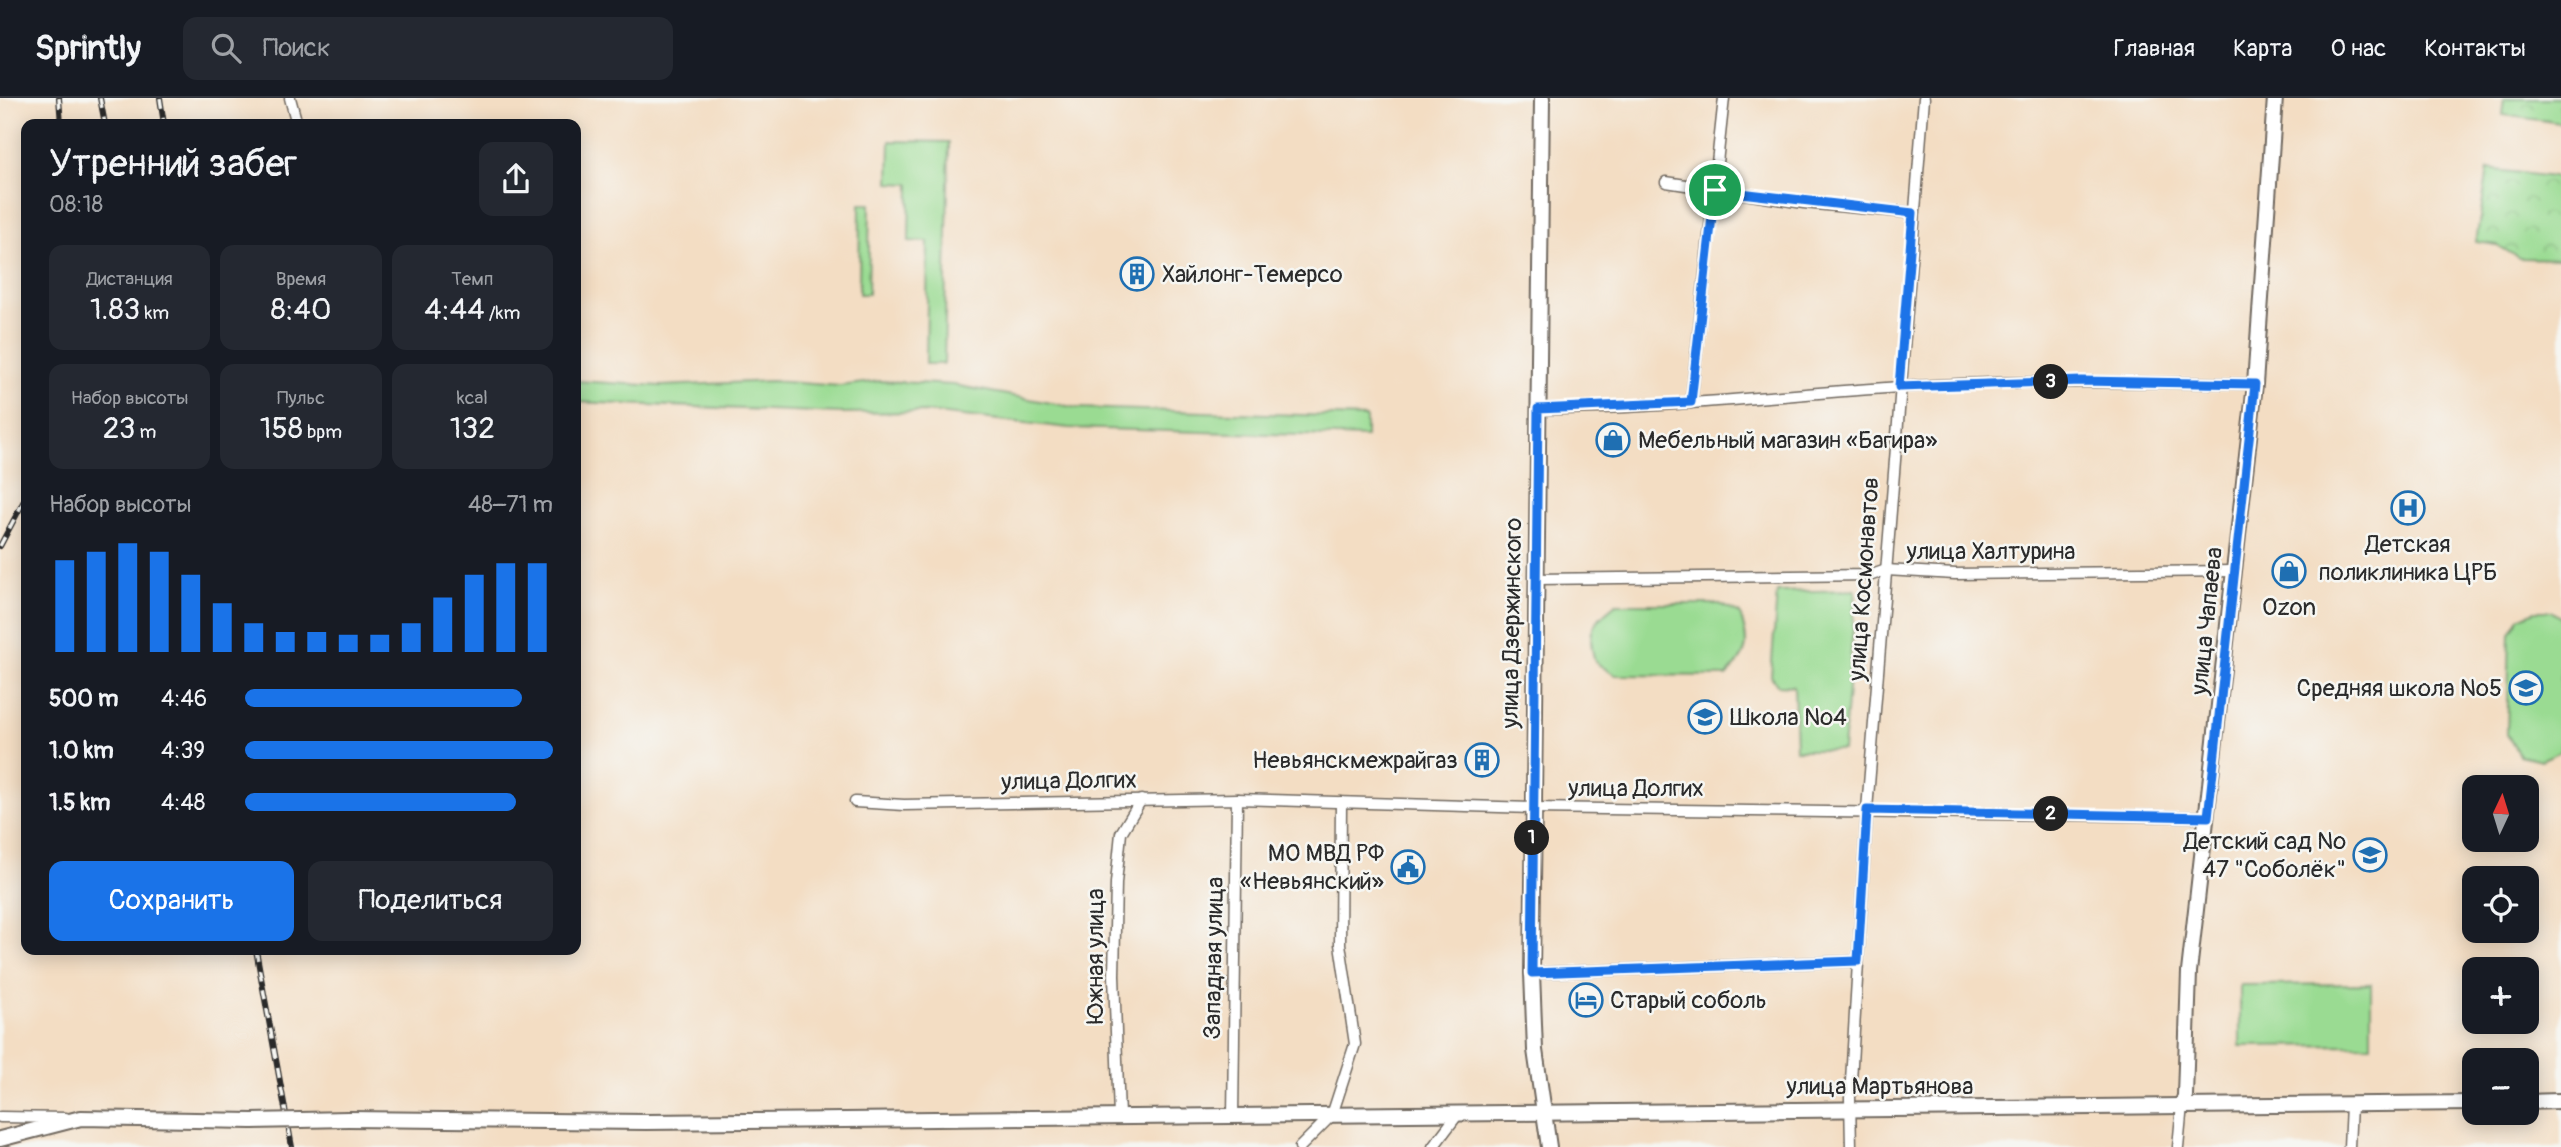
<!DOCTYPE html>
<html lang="ru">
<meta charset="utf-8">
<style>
:root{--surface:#171b24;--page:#242831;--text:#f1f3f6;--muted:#9ea1a6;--line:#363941;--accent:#1a73e8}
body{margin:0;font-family:Pangolin,sans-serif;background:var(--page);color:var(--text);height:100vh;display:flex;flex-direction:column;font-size:26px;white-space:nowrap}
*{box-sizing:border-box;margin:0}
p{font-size:23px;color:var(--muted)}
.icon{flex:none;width:38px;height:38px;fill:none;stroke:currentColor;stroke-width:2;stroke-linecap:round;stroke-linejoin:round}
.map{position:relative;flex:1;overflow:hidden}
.drawer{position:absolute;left:21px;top:21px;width:560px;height:836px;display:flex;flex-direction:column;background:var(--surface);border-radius:14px;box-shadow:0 4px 18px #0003}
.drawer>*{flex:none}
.needle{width:46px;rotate:4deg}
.tools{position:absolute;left:2462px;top:677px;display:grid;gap:14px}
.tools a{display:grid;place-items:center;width:77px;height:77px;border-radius:14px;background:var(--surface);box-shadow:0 4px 18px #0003;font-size:35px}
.pin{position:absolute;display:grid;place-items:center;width:60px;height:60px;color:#fff;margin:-30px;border:4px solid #fff;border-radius:50%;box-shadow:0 2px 7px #0007}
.km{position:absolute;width:35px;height:35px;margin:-18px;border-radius:50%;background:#222;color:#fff;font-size:19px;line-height:35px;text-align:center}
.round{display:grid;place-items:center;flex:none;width:74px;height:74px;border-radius:14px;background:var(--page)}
.head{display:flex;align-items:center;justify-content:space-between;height:119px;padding:0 28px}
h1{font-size:38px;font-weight:600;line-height:52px}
.figures{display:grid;grid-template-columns:repeat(3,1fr);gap:10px;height:119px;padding:7px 28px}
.figures div{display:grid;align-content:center;border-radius:14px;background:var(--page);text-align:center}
.figures b{font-size:30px;font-weight:600}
.figures small{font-size:19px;font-weight:400}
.figures p{font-size:19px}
.chart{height:196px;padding:14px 28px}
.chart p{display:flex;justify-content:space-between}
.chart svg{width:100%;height:126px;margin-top:7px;stroke:var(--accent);stroke-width:6}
.cta{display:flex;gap:14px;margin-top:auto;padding:14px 28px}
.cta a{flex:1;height:80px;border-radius:14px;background:var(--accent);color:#fff;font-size:28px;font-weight:600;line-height:80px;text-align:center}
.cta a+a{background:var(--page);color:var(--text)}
ul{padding:0 28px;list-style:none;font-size:23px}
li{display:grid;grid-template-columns:112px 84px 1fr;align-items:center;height:52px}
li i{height:18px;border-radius:9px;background:var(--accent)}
header{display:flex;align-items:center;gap:42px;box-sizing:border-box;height:98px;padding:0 35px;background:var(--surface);border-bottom:2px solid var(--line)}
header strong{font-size:33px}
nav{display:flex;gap:38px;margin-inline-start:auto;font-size:24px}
.search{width:490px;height:63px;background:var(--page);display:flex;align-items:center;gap:18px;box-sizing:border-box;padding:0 24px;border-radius:14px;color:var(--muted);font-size:26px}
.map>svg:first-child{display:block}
.grass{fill:#9adb92;stroke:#62835e;stroke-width:2}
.park{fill:url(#park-crowns);stroke:#62835e;stroke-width:2}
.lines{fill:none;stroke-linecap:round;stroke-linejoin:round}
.street-casing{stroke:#716960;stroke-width:13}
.secondary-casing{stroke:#716960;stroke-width:18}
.primary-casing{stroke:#716960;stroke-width:18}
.street{stroke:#fff;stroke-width:10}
.secondary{stroke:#fff;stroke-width:14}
.primary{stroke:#fff;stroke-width:14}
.rail-casing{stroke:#2b2b2b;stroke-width:6}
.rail{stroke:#f6f6f2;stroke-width:3.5;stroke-dasharray:10;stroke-linecap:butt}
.secondary-bridge-casing{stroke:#716960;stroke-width:18;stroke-linecap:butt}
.secondary-bridge{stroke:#fff;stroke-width:14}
.route-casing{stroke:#fff;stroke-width:14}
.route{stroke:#1a73e8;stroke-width:9}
.labels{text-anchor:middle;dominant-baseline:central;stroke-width:5;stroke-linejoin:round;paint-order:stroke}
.poi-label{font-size:24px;fill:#2b2b2b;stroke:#f6f6f2;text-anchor:start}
.street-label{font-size:24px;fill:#2b2b2b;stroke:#f6f6f2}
</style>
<header>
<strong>Sprintly</strong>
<div class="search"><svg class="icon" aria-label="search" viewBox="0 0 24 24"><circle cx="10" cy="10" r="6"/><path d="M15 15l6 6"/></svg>Поиск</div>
<nav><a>Главная</a><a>Карта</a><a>О нас</a><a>Контакты</a></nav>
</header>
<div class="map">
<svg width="2561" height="1049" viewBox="0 0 2561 1049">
<defs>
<pattern id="park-crowns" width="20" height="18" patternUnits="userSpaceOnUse" patternTransform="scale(1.75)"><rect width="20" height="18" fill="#9adb92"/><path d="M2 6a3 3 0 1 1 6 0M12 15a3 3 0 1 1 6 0" fill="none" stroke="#85bc7e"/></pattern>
</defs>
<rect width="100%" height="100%" fill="#f6f6f2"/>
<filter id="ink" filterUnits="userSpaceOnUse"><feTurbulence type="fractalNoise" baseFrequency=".0143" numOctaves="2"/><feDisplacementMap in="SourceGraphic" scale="14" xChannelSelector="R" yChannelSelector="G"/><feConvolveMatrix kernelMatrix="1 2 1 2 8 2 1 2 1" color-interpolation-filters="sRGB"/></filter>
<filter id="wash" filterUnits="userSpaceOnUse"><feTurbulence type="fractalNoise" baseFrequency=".00686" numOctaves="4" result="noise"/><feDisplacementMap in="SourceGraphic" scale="28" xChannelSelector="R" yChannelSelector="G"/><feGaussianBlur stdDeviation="1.57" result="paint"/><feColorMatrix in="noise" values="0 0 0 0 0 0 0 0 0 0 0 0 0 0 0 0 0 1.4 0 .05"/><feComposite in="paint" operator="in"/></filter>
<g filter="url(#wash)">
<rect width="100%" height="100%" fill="#f3ddc3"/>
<!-- grass -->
<g class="grass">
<polygon points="890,43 949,44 944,266 926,266 928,144 909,143 910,86 889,85"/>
<polygon points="860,106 870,106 868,196 859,196"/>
<polygon points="576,283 662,288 772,283 840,288 880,283 954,287 1078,310 1366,319 1366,339 1069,330 928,314 840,315 576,304"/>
<polygon points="1856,492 1843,652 1796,652 1794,588 1777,587 1771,578 1777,494"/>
<path d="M1616 506H1720L1740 516C1750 547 1749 555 1726 578L1615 577 1595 564C1587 533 1590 526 1616 506Z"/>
<polygon points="2535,513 2551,513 2561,520 2561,653 2541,662 2519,657 2507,636 2510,535 2519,520"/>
<polygon points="2371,886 2371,947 2240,948 2240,887"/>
</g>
<!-- park -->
<g class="park">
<polygon points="2504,0 2561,0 2561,25 2502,17"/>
<polygon points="2488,71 2561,80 2561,161 2519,160 2497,147 2476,144"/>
</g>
</g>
<g filter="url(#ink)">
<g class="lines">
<defs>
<g id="street">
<polyline points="290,0 297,26"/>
<polyline points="1666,84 1804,105 1913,115"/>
<polyline points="1691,305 1724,0"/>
<path d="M1538 311C1659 311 1779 297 1899 289 2018 282 2136 284 2255 286"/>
<polyline points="1536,481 1872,477 1886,472 1955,476 2236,473"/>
<polyline points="855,704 904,707 1237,701 1532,710 2208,719"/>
<polyline points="1532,875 1858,863"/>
<polyline points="0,1019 66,1020"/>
<polyline points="1119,1019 1114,877 1116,785 1121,735 1141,702"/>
<polyline points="1233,1019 1237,701"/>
<polyline points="1300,1049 1332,1017 1355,946 1340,846 1341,704"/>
<polyline points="1433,1049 1458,1016"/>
<polyline points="1851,1049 1850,1000 1867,712 1924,0"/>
<polyline points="2178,1049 2182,1007"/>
<polyline points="2349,1049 2351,1007"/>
</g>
<g id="secondary">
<polyline points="2527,1004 2561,1003"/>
<polyline points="2182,1007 2185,998 2189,874 2255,286 2275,0"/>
<polyline points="348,1021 646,1024 2474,1005"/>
<polyline points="0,1041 81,1020 252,1023"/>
</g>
<polyline id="primary" points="1542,0 1532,875 1535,952 1549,1049"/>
</defs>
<!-- street casing -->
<use href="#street" class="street-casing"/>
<!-- secondary casing -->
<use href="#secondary" class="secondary-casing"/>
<!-- primary casing -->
<use href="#primary" class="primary-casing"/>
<!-- street -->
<use href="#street" class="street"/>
<!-- secondary -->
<use href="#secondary" class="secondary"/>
<!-- primary -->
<use href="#primary" class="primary"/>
<defs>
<g id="rail">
<polyline points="59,0 61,26"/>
<polyline points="100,0 105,26"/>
<polyline points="160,0 164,26"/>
<polyline points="0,448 26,399"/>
<polyline points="256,852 292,1049"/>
</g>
</defs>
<!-- rail casing -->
<use href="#rail" class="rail-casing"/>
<!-- rail -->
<use href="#rail" class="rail"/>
<defs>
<polyline id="secondary-bridge" points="252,1023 348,1021"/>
</defs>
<!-- secondary-bridge casing -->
<use href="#secondary-bridge" class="secondary-bridge-casing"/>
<!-- secondary-bridge -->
<use href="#secondary-bridge" class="secondary-bridge"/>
</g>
</g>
<g class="lines" filter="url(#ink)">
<defs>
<polygon id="route" points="1715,92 1913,115 1899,289 2081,283 2255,286 2208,719 1867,712 1858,863 1532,875 1538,311 1691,304"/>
</defs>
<!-- route casing -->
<use href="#route" class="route-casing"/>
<!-- route -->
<use href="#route" class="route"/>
</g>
<!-- icons -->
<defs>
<symbol id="building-ring" viewBox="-11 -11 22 22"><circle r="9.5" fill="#f6f6f2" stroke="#1f6fb2" stroke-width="1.5"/><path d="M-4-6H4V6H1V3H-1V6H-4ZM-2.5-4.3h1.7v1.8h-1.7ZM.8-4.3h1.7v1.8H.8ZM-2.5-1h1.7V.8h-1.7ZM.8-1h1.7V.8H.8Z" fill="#1f6fb2"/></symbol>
<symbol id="shop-ring" viewBox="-11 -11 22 22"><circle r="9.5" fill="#f6f6f2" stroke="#1f6fb2" stroke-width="1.5"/><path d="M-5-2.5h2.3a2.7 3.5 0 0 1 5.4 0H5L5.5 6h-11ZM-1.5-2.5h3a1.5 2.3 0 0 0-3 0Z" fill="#1f6fb2"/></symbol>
<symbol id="hospital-ring" viewBox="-11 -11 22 22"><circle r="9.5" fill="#f6f6f2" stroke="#1f6fb2" stroke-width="1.5"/><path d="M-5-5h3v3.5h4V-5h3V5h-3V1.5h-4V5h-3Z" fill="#1f6fb2"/></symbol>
<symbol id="school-ring" viewBox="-11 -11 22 22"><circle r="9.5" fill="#f6f6f2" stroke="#1f6fb2" stroke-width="1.5"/><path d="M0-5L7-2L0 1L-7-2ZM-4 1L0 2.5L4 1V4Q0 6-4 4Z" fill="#1f6fb2"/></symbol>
<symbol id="civic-ring" viewBox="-11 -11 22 22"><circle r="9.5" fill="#f6f6f2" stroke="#1f6fb2" stroke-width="1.5"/><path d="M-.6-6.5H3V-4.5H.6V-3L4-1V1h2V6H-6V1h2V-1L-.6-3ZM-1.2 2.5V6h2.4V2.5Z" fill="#1f6fb2"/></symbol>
<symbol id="hotel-ring" viewBox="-11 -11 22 22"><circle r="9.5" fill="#f6f6f2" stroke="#1f6fb2" stroke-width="1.5"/><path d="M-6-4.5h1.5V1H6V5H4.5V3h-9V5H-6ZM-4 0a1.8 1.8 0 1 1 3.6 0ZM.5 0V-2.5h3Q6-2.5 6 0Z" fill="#1f6fb2"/></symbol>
</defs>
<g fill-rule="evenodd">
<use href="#building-ring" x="1118" y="157" width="38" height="38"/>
<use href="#shop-ring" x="1594" y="323" width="38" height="38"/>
<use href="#hospital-ring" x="2389" y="391" width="38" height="38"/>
<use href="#shop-ring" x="2270" y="454" width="38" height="38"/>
<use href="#school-ring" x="2507" y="571" width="38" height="38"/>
<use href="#school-ring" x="1686" y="600" width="38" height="38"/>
<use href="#building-ring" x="1463" y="643" width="38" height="38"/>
<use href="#school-ring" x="2351" y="738" width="38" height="38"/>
<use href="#civic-ring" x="1389" y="750" width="38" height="38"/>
<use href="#hotel-ring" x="1567" y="883" width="38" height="38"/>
</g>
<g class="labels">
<!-- poi labels -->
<g class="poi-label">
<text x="1162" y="176">Хайлонг-Темерсо</text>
<text x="1638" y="342">Мебельный магазин «Багира»</text>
<text x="2408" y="446" text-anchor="middle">Детская<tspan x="2408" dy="28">поликлиника ЦРБ</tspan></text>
<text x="2289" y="509" text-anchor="middle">Ozon</text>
<text x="2502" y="590" text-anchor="end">Средняя школа №5</text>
<text x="1730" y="619">Школа №4</text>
<text x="1458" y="662" text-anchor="end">Невьянскмежрайгаз</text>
<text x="2346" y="743" text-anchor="end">Детский сад №<tspan x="2346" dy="28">47 "Соболёк"</tspan></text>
<text x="1384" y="755" text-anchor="end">МО МВД РФ<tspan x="1384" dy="28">«Невьянский»</tspan></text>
<text x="1610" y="902">Старый соболь</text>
</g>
<!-- street labels -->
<g class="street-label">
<text x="1991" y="453">улица Халтурина</text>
<text transform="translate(1864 481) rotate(-86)">улица Космонавтов</text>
<text transform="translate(2207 523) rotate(-84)">улица Чапаева</text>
<text transform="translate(1512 525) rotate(-89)">улица Дзержинского</text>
<text transform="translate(1069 683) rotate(-1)">улица Долгих</text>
<text x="1636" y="690">улица Долгих</text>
<text transform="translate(1095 858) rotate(-90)">Южная улица</text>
<text transform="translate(1214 860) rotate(-89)">Западная улица</text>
<text x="1880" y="988">улица Мартьянова</text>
</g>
</g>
</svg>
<div class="tools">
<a><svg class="needle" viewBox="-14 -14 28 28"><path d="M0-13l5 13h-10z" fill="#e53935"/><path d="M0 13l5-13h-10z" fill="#9ea1a6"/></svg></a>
<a><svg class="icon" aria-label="locate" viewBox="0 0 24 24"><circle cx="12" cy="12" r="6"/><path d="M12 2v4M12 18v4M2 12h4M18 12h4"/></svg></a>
<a>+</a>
<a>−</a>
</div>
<div class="pin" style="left:1715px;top:92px;background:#1e9e55"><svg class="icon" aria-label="arrive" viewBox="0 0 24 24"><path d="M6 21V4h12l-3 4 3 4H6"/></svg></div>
<b class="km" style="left:1532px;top:740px">1</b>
<b class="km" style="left:2051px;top:716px">2</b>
<b class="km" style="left:2051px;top:284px">3</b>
<section class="drawer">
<div class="head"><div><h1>Утренний забег</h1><p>08:18</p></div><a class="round"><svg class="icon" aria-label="share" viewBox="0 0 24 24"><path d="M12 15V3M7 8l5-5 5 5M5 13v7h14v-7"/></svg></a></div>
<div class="figures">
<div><p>Дистанция</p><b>1.83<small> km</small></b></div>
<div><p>Время</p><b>8:40</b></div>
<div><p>Темп</p><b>4:44<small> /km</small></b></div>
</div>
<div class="figures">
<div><p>Набор высоты</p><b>23<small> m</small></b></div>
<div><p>Пульс</p><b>158<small> bpm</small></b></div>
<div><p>kcal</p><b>132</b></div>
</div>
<div class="chart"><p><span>Набор высоты</span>48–71 m</p>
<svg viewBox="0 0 160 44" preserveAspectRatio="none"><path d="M5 44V12M15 44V9M25 44V6M35 44V9M45 44V17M55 44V27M65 44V34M75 44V37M85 44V37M95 44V38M105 44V38M115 44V34M125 44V25M135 44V17M145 44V13M155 44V13"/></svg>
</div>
<ul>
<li><b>500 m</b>4:46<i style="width:90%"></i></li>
<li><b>1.0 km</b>4:39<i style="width:100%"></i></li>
<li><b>1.5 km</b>4:48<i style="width:88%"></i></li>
</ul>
<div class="cta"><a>Сохранить</a><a>Поделиться</a></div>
</section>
</div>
